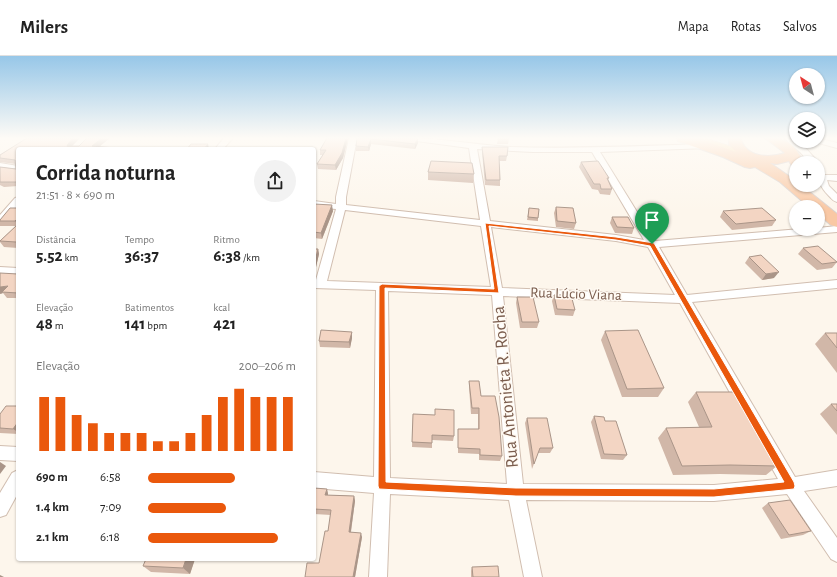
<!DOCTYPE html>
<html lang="pt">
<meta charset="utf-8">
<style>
:root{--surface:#fff;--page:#f2f2f2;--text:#222;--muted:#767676;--line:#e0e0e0;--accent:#ea580c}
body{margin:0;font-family:"Alegreya Sans",sans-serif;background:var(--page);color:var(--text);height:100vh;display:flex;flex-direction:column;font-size:15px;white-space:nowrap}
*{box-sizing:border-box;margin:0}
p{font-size:13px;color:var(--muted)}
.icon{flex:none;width:22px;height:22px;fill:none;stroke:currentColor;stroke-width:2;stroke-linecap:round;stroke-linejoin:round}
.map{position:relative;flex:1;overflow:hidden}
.sheet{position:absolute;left:16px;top:91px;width:300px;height:414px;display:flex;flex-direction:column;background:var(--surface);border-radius:4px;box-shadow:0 1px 3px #0004}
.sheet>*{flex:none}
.needle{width:26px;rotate:324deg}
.buttons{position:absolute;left:789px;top:12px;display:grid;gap:8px}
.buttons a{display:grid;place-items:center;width:36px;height:36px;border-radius:50%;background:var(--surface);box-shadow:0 1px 3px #0004;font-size:20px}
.pin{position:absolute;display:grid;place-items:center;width:34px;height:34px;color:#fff;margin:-41px -17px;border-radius:50% 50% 50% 0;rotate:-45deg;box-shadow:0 0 4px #0007}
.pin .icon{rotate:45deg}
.round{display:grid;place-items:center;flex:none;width:42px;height:42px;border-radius:21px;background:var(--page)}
.summary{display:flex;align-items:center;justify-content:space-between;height:68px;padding:0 20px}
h1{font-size:22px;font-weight:600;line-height:30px}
.metrics{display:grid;grid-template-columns:repeat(3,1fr);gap:6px;height:68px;padding:4px 20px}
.metrics div{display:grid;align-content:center}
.metrics b{font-size:17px;font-weight:600}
.metrics small{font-size:11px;font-weight:400}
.metrics p{font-size:11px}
.chart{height:112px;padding:8px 20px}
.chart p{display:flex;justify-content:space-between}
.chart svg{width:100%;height:72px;margin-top:4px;stroke:var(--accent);stroke-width:6}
ul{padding:0 20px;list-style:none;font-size:13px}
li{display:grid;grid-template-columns:64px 48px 1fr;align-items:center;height:30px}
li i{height:10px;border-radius:5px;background:var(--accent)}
header{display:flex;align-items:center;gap:24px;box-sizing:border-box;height:56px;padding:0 20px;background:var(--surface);border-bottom:1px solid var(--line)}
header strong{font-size:19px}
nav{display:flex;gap:22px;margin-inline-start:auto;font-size:14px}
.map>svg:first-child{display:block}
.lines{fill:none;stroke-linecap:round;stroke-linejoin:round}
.minor-casing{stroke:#d1beb0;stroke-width:2}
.primary-casing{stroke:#dad1cd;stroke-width:1}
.trunk-casing{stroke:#dad1cd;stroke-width:2}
.minor{fill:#fff;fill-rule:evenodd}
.primary{fill:#fbd9a5;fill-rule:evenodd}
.trunk{fill:#f9c8a4;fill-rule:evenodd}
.wall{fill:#d1b7a8}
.shaded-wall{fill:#aa9588}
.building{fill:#f3d5c3;stroke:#aa9588}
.route{fill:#ea580c;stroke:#fff;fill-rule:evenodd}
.labels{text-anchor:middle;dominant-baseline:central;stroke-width:3;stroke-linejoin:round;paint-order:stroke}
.street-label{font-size:15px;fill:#7a5c4d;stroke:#fffaf3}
.near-street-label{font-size:18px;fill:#7a5c4d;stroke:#fffaf3}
</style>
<header>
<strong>Milers</strong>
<nav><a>Mapa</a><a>Rotas</a><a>Salvos</a></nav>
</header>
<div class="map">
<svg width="837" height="521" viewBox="0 0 837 521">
<rect width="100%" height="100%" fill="#fdf6ec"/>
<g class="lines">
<defs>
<g id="minor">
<polygon points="224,82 233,82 223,93 215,93"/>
<path d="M349 82H357L346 141V149L480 164 469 92 409 84 405 82C441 82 476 89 511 91 576 93 640 90 705 88H708V92L600 96 655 185 800 173H818V172L837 170V176L659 191 687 239 837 224V232L692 246 795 421 837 414V430L804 435 837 482V506L831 503 787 438 714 445 526 444 542 521H524L509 444 390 438 387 521H369L374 437 314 432V416L374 421 376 234 314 232V224H316L336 153 314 151V145L336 148V141ZM477 93 533 96H592L644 184 616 179 490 165ZM345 154 481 170 491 231 327 225ZM491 171 616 185 648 191 675 239 502 232ZM388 235 492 239 507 428 390 422ZM503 240 680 247 778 423 714 429 523 428Z"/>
<path d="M784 82C800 82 807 94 817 105L818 107H810L800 96Z"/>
<polygon points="818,82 837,87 837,92 815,86 818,85"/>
<polygon points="0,107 18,110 18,116 0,113"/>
<path d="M818 110 821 111 824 119H837V125L827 124 829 130 837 138V146C833 145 832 143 829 140 819 130 818 124 818 110Z"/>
<polygon points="18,141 18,150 3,167 0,168 0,159 15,142"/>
<polygon points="0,211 18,212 18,220 0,219"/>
<polygon points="0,390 18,391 18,405 0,404"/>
<polygon points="18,414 18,437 6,459 0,461 0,437 12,417"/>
</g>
<polygon id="primary" points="697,82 705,82 752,97 753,100 752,103 742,103 697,88 695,85"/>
<path id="trunk" d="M677 82H696L736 96 729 88V82H741C745 102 770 102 785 97L765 82C788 82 794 88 804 107H796V111L792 110 789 105 777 108 770 107 796 125V129H801L837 158V171L831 169 818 158V151H809L780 126 755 111 750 112 745 111 723 101 678 85Z"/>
</defs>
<!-- minor casing -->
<use href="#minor" class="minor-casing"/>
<!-- primary casing -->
<use href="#primary" class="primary-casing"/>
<!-- trunk casing -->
<use href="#trunk" class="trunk-casing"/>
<!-- minor -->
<use href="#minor" class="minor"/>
<!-- primary -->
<use href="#primary" class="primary"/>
<!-- trunk -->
<use href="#trunk" class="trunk"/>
</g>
<!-- wall -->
<g class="wall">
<polygon points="27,82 80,82 72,90 79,90 87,82 110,82 99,91 18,93 18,130 4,131 0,129 0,111 16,113 16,108 0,106 0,99"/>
<polygon points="327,82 348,82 343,102 336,114 318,113 317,108 323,99 320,99 320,94"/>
<polygon points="357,82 418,82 418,87 415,93 371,88 369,95 356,95 356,90"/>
<polygon points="498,82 509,82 508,88 497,88"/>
<polygon points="482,91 507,100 506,105 499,105 500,124 500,130 485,129 482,96"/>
<polygon points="581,106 609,122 608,124 612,133 610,139 600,138 598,134 592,133 579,111"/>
<polygon points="428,116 474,118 473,127 428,124"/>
<polygon points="314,148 333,155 322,183 314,182"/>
<polygon points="556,151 576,167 574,173 556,171 554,157"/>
<polygon points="18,152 18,192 4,191 0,186 0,185 16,170 0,170 0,164"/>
<polygon points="529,152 538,162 538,165 527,164"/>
<polygon points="723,155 776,164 772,170 732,174 720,161"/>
<polygon points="612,161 634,172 632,178 615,177 610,167"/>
<polygon points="803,192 837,206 832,212 817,214 798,198"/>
<polygon points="314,193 318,193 319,198 316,211 314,211"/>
<polygon points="749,201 774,222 762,224 745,207"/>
<polygon points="18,218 18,242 7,242 3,237 0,238"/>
<polygon points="554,239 575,254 573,260 555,259 552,245"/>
<polygon points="517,241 539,266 537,272 520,272 516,247"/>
<polygon points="605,275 664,332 658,341 622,341 601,284"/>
<polygon points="352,276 352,282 350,292 320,291 319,285"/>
<polygon points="825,277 837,277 837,317 815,288"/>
<polygon points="469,325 481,340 502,400 500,405 479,404 479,398 458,397 458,373 478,373 478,358 471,358 469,331"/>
<polygon points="696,336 777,410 766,419 720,418 673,419 658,382 666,372 699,371 688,346"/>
<polygon points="831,348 837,348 837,379 820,358"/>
<polygon points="18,350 18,378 0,377 0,358"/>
<polygon points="413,358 454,380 453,385 432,384 432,392 412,391"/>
<polygon points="594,360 605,365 627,399 623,404 601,403 591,366"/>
<polygon points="527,362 553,392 550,397 538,397 532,413 525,367"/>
<polygon points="314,432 327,433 328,439 354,440 355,445 351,476 362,481 355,521 305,521 319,507 328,475 331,459 314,458"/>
<polygon points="768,447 811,475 803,479 781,483 762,452"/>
<polygon points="195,503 190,518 151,516 143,510"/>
<polygon points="242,503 276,503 275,505 243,504"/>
<polygon points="472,511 499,521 471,521 471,515"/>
</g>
<!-- shaded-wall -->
<g class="shaded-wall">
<polygon points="73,82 80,82 70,92 67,90 68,88"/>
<polygon points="102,82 110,82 96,93 92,90"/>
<polygon points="346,82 348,82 343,102 336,114 335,109"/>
<polygon points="418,82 418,87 415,93 415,88"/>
<polygon points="371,83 371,88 369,95 368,91"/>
<polygon points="208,88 209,93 205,93"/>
<polygon points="332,149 333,155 322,183 321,177"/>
<polygon points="18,162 18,169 15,165"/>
<polygon points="318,193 319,198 316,211 315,205"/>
<polygon points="779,216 774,222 762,224 766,218"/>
<polygon points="8,230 2,236 3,237 0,238 0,231"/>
<polygon points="352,276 352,282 350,292 349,286"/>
<polygon points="18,366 18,376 13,373"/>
<polygon points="0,406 6,410 0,418"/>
<polygon points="327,433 328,438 327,443 325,439"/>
<polygon points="354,440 355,445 350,481 349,476"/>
<polygon points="361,477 362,481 355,521 353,521"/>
<polygon points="186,503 195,503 190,518 183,512"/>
<polygon points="0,519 4,521 0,521"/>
</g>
<!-- building -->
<g class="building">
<polygon points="27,82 73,82 68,88 67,90 79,90 87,82 102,82 92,90 115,92 114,93 18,93 18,126 0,126 0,111 16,113 15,104 0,102 0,99"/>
<polygon points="327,82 346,82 342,97 335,109 317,108 326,94 320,94"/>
<polygon points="357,82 418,82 415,88 371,83 368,91 356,90"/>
<rect x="498" y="82" width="10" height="1"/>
<polygon points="191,88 208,88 204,93 208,93 187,93"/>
<polygon points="482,91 508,91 507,100 499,100 500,124 486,124"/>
<polygon points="431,105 472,107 474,118 428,116"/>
<polygon points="598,105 609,122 607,122 612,133 601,133 600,128 594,128 581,106"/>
<polygon points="314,148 332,149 321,177 314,176"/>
<polygon points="556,151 573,152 576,167 557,165"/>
<polygon points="10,152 18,152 18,162 15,165 0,165 0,164"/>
<polygon points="529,152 539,153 538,162 528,161"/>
<polygon points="762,152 776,164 736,168 723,155"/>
<polygon points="612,161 628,161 634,172 617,171"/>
<polygon points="17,169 18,169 18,184 16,186 0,185"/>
<polygon points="818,190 837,206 822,208 803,192"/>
<polygon points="314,193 318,193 315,205 314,205"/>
<polygon points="761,199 779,216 766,218 749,201"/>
<polygon points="0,217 18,218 18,237 2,236 8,230 0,231"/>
<polygon points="554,239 571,239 575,254 557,253"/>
<polygon points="517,241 533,241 539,266 522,266"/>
<polygon points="321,274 352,276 349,286 319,285"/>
<polygon points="638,274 664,332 627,333 605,275"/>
<polygon points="825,277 837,277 837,292"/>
<polygon points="469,325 479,325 481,340 495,340 499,361 502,400 480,399 480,393 458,392 458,373 479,373 479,352 472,352"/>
<polygon points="696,336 737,336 777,410 730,409 682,410 666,372 712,371"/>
<polygon points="831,348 837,348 837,355"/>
<polygon points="6,350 18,350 18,366 13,373 0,372 0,358"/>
<polygon points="435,353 454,354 454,380 432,379 432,387 412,386 413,358 435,359"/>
<polygon points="594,360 604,361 605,365 616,365 627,399 604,398"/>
<polygon points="527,362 547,362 553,392 540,392 534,408"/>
<polygon points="314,432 327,433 325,439 354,440 349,476 361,477 353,521 305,521 307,507 319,507 325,475 328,475 331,454 314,453"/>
<polygon points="790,444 811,475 789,479 768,447"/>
<polygon points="146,503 186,503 183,512 143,510"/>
<polygon points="498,510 499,521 473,521 472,511"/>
</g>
<!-- sky -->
<linearGradient id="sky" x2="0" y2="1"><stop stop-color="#97c7e8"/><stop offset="0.53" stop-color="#fefbf6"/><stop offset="1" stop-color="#fefbf6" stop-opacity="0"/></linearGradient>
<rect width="837" height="155" fill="url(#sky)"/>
<!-- route -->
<path class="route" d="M485 167 616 181 654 187 794 426 795 430 794 433 714 441 516 440 379 433 378 430 379 230 382 228 494 233ZM489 170 616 184 650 190 784 426 714 433 516 432 386 426 385 232 499 237Z"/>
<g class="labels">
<!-- street labels -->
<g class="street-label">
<text transform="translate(576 238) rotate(2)">Rua Lúcio Viana</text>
</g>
<!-- near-street labels -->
<g class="near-street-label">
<text transform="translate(506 331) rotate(-95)">Rua Antonieta R. Rocha</text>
</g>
</g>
</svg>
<div class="buttons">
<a><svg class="needle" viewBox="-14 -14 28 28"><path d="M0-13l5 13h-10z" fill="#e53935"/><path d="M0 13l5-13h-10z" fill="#767676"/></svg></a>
<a><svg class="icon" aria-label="layers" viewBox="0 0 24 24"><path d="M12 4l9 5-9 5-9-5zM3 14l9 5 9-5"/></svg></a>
<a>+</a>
<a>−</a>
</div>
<div class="pin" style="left:652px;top:188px;background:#1e9e55"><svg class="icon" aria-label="arrive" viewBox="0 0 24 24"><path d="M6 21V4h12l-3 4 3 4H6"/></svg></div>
<section class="sheet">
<div class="summary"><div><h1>Corrida noturna</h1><p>21:51 · 8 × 690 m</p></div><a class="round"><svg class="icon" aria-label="share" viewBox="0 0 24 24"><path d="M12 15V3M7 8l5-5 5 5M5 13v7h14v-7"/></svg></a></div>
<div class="metrics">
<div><p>Distância</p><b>5.52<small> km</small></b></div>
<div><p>Tempo</p><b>36:37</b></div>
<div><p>Ritmo</p><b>6:38<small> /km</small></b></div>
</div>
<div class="metrics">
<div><p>Elevação</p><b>48<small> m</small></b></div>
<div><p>Batimentos</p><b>141<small> bpm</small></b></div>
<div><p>kcal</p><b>421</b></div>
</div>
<div class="chart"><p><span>Elevação</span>200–206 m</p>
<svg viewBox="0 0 160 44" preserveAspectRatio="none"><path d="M5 44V11M15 44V11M25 44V22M35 44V27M45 44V33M55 44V33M65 44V33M75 44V38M85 44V38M95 44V33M105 44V22M115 44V11M125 44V6M135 44V11M145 44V11M155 44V11"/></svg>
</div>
<ul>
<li><b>690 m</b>6:58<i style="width:59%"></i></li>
<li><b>1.4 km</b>7:09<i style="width:53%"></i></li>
<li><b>2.1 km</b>6:18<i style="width:88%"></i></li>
</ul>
</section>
</div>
